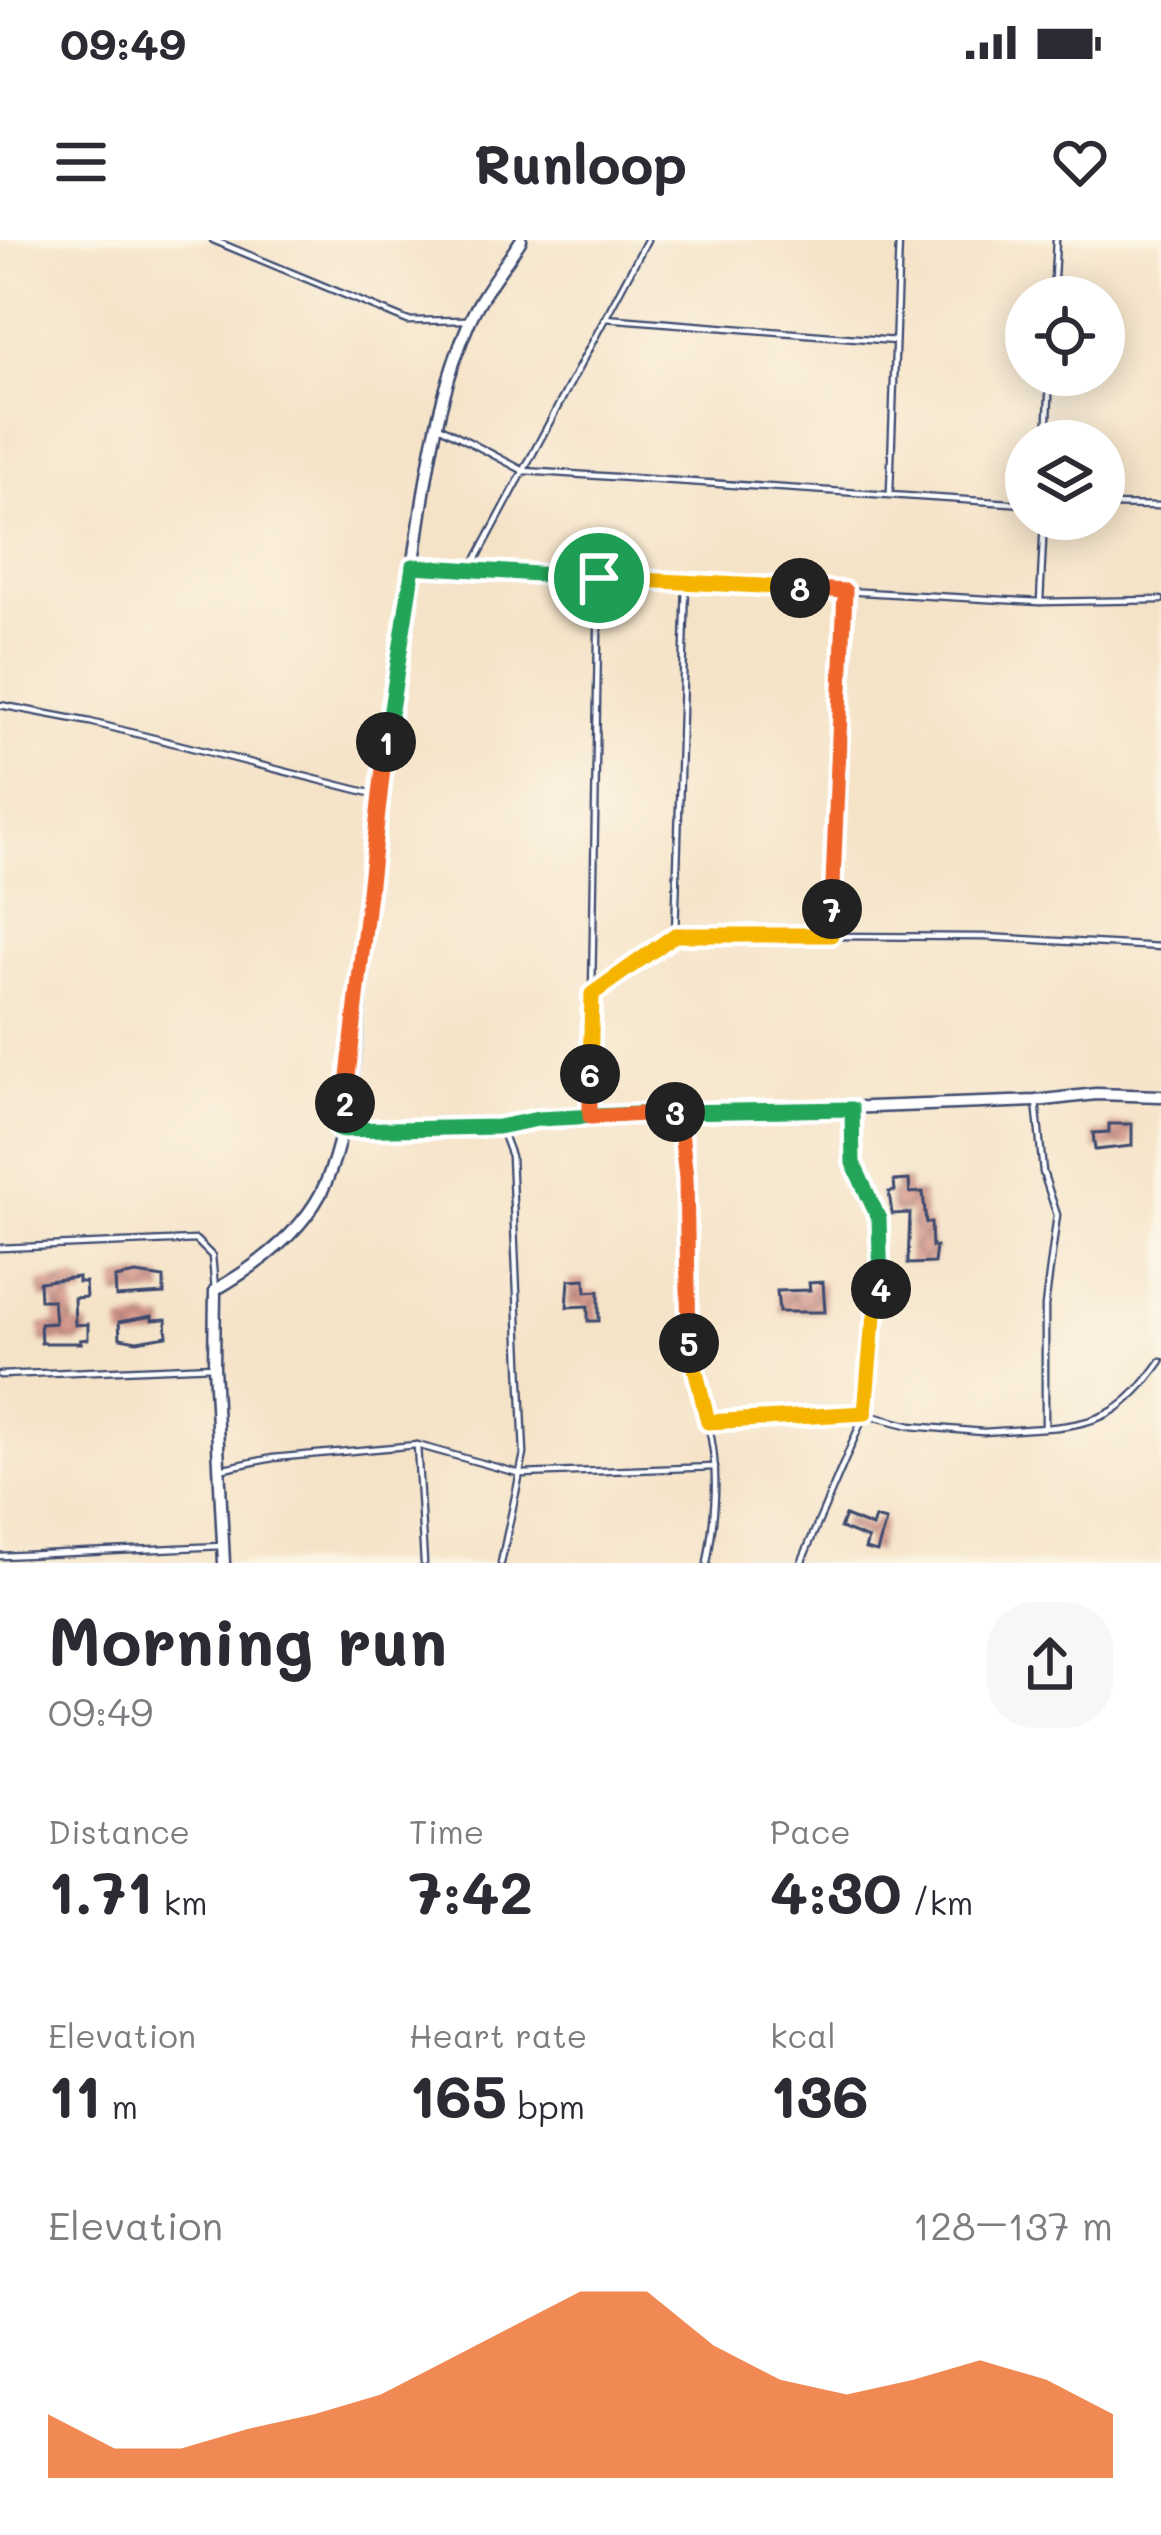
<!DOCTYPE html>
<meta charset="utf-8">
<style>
:root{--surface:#fff;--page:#f7f7f7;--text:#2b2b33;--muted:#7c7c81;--accent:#ea580c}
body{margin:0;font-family:Mali,sans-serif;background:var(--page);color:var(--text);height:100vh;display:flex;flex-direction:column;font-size:45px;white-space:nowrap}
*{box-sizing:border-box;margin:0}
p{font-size:39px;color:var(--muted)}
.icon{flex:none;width:66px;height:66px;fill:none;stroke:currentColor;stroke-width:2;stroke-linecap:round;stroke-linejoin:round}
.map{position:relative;height:1323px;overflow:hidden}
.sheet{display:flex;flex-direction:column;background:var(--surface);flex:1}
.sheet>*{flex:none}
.tools{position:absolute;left:1005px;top:36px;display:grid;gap:24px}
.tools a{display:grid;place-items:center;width:120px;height:120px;border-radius:50%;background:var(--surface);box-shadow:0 6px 30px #0003;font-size:60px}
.pin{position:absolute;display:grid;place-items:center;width:102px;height:102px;color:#fff;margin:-51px;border:6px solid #fff;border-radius:50%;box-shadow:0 3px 12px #0007}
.km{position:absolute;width:60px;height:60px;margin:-30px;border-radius:50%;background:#222;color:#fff;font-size:33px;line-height:60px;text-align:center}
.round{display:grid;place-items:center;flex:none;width:126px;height:126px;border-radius:48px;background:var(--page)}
.overview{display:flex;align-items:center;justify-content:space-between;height:204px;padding:0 48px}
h1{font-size:66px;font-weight:800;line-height:90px}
.stats{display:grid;grid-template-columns:repeat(3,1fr);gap:18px;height:204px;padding:12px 48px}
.stats div{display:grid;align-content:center}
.stats b{font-size:60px;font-weight:800}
.stats small{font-size:33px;font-weight:400}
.stats p{font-size:33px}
.chart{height:336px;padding:24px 48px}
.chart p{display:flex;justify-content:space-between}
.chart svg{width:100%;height:216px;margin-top:12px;fill:var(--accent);opacity:.7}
.status{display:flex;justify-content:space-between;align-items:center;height:84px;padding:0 60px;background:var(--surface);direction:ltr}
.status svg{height:33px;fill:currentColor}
header{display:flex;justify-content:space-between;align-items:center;height:156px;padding:0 48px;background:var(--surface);font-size:54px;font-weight:800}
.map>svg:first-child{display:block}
.building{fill:url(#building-cross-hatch)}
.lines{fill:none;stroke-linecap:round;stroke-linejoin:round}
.service-casing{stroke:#3c4a6e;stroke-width:9}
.minor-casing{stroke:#3c4a6e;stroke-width:15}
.service{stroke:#fff;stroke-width:4.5}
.minor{stroke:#fff;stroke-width:10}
.split-1-casing{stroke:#fff;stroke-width:24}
.split-2-casing{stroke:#fff;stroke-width:24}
.split-3-casing{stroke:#fff;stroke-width:24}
.split-4-casing{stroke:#fff;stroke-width:24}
.split-5-casing{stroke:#fff;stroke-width:24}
.split-6-casing{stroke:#fff;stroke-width:24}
.split-7-casing{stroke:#fff;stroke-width:24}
.split-8-casing{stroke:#fff;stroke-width:24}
.split-9-casing{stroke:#fff;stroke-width:24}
.split-1{stroke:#22a559;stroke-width:15}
.split-2{stroke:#f0652b;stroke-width:15}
.split-3{stroke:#22a559;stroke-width:15}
.split-4{stroke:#22a559;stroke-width:15}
.split-5{stroke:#f5b400;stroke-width:15}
.split-6{stroke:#f0652b;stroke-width:15}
.split-7{stroke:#f5b400;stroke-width:15}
.split-8{stroke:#f0652b;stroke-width:15}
.split-9{stroke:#f5b400;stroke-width:15}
</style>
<div class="status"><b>09:49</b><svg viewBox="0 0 49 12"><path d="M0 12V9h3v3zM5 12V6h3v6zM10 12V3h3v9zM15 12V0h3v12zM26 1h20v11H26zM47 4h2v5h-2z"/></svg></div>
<header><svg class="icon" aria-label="menu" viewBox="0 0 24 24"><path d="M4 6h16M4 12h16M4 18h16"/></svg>Runloop<svg class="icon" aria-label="heart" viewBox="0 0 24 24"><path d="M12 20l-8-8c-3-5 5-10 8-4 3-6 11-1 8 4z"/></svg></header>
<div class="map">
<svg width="1161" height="1323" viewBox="0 0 1161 1323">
<defs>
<pattern id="building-cross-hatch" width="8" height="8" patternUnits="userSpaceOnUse" patternTransform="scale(3)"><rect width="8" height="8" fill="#d4988c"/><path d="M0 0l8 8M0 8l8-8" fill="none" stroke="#ab7c76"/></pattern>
</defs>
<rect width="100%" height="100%" fill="#fcf5e5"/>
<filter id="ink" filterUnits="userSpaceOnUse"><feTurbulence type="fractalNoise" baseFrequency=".00833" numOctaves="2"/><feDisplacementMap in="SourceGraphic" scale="24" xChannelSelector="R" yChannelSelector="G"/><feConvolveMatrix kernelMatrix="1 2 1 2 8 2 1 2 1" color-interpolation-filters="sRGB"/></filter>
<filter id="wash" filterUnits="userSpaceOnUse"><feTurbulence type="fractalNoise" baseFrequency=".004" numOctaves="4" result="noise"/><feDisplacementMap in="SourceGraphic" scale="48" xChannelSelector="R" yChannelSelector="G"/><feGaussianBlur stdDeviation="2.7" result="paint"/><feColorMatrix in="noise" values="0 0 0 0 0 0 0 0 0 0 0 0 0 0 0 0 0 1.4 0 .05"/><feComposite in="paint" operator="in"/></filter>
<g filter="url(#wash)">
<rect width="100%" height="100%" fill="#f5e3c8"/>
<g id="blocks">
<!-- building -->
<g class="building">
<polygon points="1109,884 1132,884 1132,906 1095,910 1093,893 1109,892"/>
<polygon points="909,940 910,953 923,952 926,983 931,983 932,1007 936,1007 934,1023 908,1024 910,973 892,974 889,952 895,951 894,941"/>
<polygon points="136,1034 164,1038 164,1054 116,1057 115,1038"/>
<polygon points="78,1037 78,1042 85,1042 86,1057 74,1058 75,1085 88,1084 88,1099 80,1100 81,1103 41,1103 40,1084 55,1083 53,1060 40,1060 39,1042"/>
<polygon points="585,1039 586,1052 599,1051 599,1081 588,1081 588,1066 567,1067 569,1040"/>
<polygon points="823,1042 825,1072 779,1072 777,1051 810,1050 809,1043"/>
<polygon points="152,1076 152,1080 166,1079 167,1096 137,1101 120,1098 119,1082"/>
<polygon points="845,1276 872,1287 875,1278 886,1281 877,1312 865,1309 868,1299 840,1288"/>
</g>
</g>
</g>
<g filter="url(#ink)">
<use href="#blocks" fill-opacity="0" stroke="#3c4a6e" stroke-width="3"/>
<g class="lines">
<defs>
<g id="service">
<polyline points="213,0 408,81 467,80"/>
<polyline points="1053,57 1056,0"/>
<polyline points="605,78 895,101"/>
<polyline points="439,186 524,231 1026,264"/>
<polyline points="1047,201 1050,135"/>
<polyline points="890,252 899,0"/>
<polyline points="1104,265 1161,266"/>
<polyline points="418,327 1040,362 1161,360"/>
<polyline points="470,331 647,0"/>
<polyline points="1040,362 1044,279"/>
<polyline points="0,465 90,482 378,555"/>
<polyline points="831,693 845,351"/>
<polyline points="675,695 686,343"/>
<polyline points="591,755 675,695 985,697 1161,707"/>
<polyline points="590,872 599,338"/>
<path d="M679 877C687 956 683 1033 689 1111 691 1136 703 1160 708 1184 720 1230 715 1277 707 1323"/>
<polyline points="0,1008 196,1000 212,1016 215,1050"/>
<polyline points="0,1135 214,1126"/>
<polyline points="708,1182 852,1171 911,1186 983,1192 1045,1188 1045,1066 1057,975 1043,932 1036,861"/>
<path d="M1045 1188C1104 1184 1127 1169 1161 1121"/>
<polyline points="417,1205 424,1323"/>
<polyline points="219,1229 273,1218 417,1205 521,1234 715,1227"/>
<polyline points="0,1316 222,1306"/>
<polyline points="501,1323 524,1214 511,916 502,892"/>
<polyline points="801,1323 865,1173 872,1091 881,1051 879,979 853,923 852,870"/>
</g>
<g id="minor">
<polyline points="339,890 498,888 538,879 1036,861 1096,854 1161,856"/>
<path d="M224 1323 214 1126 215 1050C255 1027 299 995 321 953 356 884 362 736 368 657 377 554 394 452 410 350 423 260 432 170 468 85 480 55 504 27 521 0"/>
</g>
</defs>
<!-- service casing -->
<use href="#service" class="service-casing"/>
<!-- minor casing -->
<use href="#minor" class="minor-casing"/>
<!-- service -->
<use href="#service" class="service"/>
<!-- minor -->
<use href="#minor" class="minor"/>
</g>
</g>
<g class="lines" filter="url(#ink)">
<defs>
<polyline id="split-1" points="386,502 413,326 599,338"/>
<polyline id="split-2" points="345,863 386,502"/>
<polyline id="split-3" points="345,863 339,890 498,887 538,879 675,872"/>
<polyline id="split-4" points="675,872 852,869 853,923 879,979 881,1049"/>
<polyline id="split-5" points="689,1103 708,1182 865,1173 872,1091 881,1049"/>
<polyline id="split-6" points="590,834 590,877 679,872 686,938 689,1103"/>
<polyline id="split-7" points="590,834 592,754 675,695 831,695 832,669"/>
<polyline id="split-8" points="800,348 845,351 832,669"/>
<polyline id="split-9" points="599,338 800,348"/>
</defs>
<!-- split-1 casing -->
<use href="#split-1" class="split-1-casing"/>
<!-- split-2 casing -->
<use href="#split-2" class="split-2-casing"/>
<!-- split-3 casing -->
<use href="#split-3" class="split-3-casing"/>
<!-- split-4 casing -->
<use href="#split-4" class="split-4-casing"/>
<!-- split-5 casing -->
<use href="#split-5" class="split-5-casing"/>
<!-- split-6 casing -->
<use href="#split-6" class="split-6-casing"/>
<!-- split-7 casing -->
<use href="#split-7" class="split-7-casing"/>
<!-- split-8 casing -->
<use href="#split-8" class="split-8-casing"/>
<!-- split-9 casing -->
<use href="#split-9" class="split-9-casing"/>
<!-- split-1 -->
<use href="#split-1" class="split-1"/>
<!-- split-2 -->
<use href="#split-2" class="split-2"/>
<!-- split-3 -->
<use href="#split-3" class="split-3"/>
<!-- split-4 -->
<use href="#split-4" class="split-4"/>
<!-- split-5 -->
<use href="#split-5" class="split-5"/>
<!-- split-6 -->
<use href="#split-6" class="split-6"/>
<!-- split-7 -->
<use href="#split-7" class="split-7"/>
<!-- split-8 -->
<use href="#split-8" class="split-8"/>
<!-- split-9 -->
<use href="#split-9" class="split-9"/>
</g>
</svg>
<div class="tools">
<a><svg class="icon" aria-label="locate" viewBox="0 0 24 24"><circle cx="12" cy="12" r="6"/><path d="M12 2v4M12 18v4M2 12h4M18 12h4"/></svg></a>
<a><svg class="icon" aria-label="layers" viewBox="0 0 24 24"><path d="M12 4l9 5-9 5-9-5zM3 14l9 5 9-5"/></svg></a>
</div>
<div class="pin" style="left:599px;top:338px;background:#1e9e55"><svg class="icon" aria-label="arrive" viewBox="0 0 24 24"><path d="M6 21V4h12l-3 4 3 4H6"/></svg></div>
<b class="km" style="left:386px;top:502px">1</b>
<b class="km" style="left:345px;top:863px">2</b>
<b class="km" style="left:675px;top:872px">3</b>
<b class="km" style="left:881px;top:1049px">4</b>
<b class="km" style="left:689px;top:1103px">5</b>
<b class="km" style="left:590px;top:834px">6</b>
<b class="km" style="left:832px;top:669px">7</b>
<b class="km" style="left:800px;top:348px">8</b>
</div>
<section class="sheet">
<div class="overview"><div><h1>Morning run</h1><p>09:49</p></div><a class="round"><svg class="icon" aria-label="share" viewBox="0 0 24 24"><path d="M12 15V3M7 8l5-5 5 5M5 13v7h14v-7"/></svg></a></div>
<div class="stats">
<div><p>Distance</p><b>1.71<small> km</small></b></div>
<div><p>Time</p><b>7:42</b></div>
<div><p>Pace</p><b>4:30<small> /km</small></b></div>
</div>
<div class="stats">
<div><p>Elevation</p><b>11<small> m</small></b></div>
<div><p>Heart rate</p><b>165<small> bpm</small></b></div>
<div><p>kcal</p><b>136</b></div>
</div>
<div class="chart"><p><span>Elevation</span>128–137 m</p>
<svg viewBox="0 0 160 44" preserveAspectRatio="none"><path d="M0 44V31L10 38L20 38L30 34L40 31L50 27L60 20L70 13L80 6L90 6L100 17L110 24L120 27L130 24L140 20L150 24L160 31V44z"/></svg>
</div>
</section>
